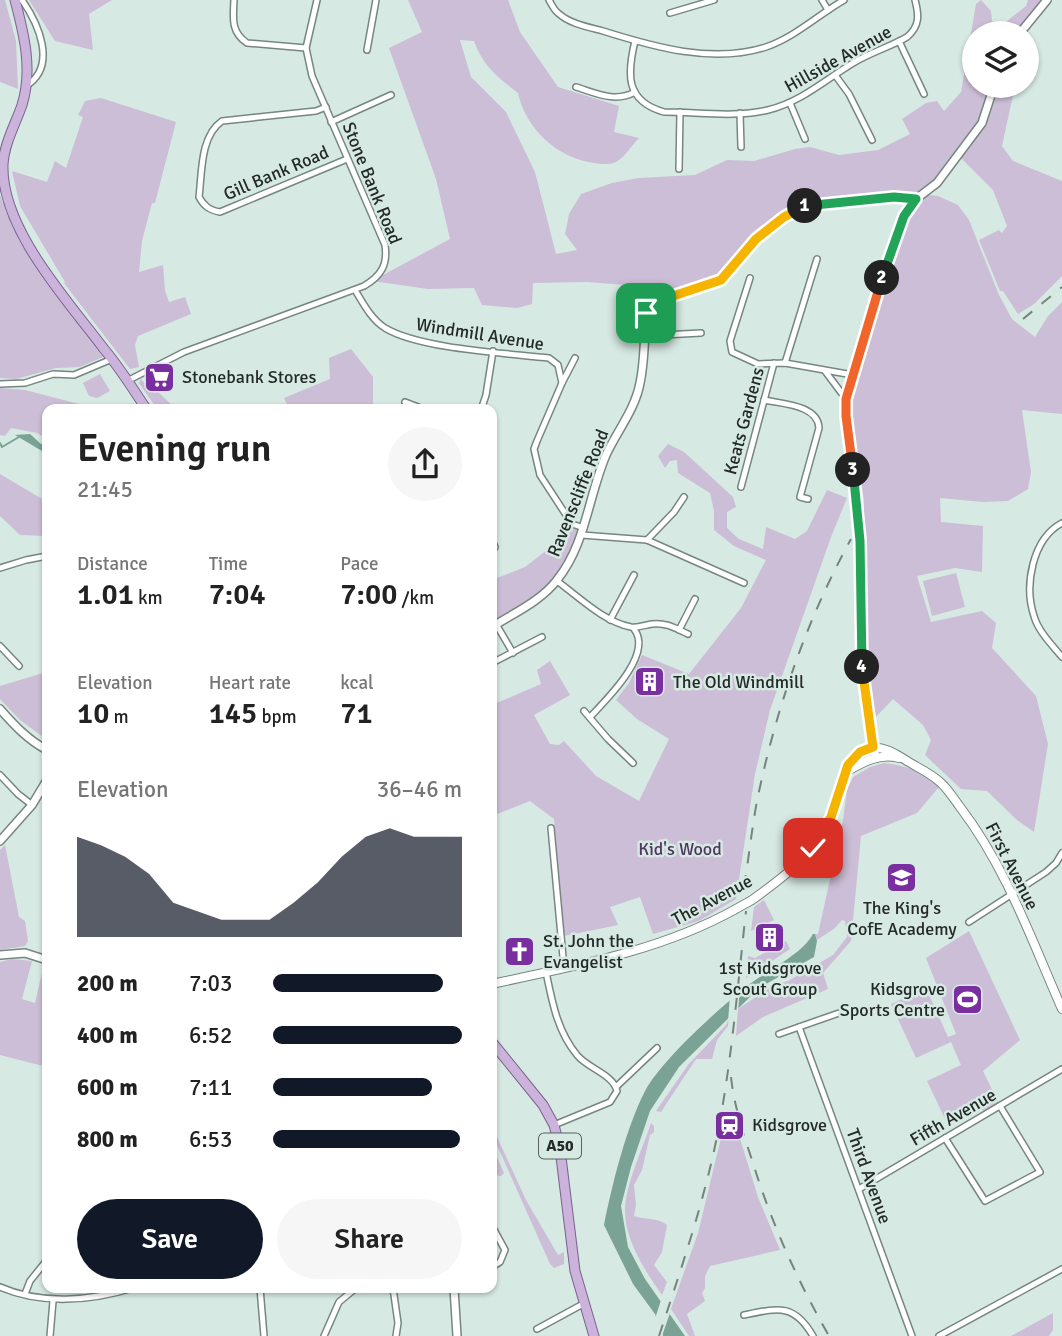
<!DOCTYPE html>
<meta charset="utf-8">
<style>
:root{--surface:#fff;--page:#f6f6f6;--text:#222;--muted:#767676;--accent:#111827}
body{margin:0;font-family:Signika,sans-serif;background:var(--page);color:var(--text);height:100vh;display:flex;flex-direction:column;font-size:26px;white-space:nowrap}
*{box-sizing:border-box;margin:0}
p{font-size:23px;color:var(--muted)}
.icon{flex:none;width:38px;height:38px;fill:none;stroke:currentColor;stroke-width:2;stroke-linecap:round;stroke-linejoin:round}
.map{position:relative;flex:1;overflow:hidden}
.sheet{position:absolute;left:42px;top:404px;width:455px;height:889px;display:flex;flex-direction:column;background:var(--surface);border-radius:14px;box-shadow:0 2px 5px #0004}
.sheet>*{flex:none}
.tools{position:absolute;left:962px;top:21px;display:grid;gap:14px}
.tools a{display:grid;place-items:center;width:77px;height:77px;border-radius:50%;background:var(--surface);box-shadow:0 2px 5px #0004;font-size:35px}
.pin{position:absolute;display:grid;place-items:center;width:60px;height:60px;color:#fff;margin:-30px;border-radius:14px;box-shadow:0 4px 10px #0006}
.km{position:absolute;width:35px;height:35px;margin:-18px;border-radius:50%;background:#222;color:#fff;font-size:19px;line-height:35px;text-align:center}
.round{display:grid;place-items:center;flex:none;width:74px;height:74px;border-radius:37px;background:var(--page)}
.headline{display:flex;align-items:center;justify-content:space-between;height:119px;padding:0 35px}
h1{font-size:38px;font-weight:600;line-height:52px}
.metrics{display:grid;grid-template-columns:repeat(3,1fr);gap:10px;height:119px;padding:7px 35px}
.metrics div{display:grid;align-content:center}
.metrics b{font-size:30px;font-weight:600}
.metrics small{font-size:19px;font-weight:400}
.metrics p{font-size:19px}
.chart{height:196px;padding:14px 35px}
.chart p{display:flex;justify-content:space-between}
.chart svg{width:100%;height:126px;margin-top:7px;fill:var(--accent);opacity:.7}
.button{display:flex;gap:14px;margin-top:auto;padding:14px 35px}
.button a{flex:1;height:80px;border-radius:42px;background:var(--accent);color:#fff;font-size:28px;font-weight:600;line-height:80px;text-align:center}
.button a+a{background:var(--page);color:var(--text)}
ul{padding:0 35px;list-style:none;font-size:23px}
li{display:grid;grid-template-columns:112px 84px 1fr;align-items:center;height:52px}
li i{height:18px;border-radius:9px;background:var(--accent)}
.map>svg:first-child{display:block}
.green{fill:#ccbed6}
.water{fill:#7aa396}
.pier{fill:#d7e9e3}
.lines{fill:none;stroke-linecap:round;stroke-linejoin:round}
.stream{stroke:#7aa396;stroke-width:2}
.minor-casing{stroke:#768681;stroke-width:8}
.tertiary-casing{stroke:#768681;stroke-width:10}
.secondary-casing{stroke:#768681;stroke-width:10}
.primary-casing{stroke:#7a628d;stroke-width:11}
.minor{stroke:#fff;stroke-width:5}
.tertiary{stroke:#fff;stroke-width:7}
.secondary{stroke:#fff;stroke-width:8}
.primary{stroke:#cbb3db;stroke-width:9}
.rail{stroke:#76837f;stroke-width:2;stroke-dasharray:12 12;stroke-linecap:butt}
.secondary-bridge-casing{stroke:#768681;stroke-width:10;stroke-linecap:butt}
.secondary-bridge{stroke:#fff;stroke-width:8}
.split-1-casing{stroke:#fff;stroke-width:14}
.split-2-casing{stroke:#fff;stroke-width:14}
.split-3-casing{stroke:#fff;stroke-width:14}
.split-4-casing{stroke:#fff;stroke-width:14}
.split-5-casing{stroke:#fff;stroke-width:14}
.split-1{stroke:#f5b400;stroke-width:9}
.split-2{stroke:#22a559;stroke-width:9}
.split-3{stroke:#f0652b;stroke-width:9}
.split-4{stroke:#22a559;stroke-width:9}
.split-5{stroke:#f5b400;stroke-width:9}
.labels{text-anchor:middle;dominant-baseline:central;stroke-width:5;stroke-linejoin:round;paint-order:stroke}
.shield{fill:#d7e9e3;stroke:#596360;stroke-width:2}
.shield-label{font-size:16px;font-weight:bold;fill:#232a28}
.street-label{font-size:18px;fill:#232a28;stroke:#d7e9e3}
.poi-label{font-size:18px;fill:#232a28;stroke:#d7e9e3;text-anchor:start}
.park-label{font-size:18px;fill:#513661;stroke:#d7e9e3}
</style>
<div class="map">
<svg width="1062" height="1336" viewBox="0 0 1062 1336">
<rect width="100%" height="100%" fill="#d7e9e3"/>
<!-- green -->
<g class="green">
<polygon points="0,0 5,0 16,41 18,89 0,82"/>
<polygon points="29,0 112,0 89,14 93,50 55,41"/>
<path d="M408 0H508L520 32 558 87 619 106 614 132 639 138C632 145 624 158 616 162 610 165 600 164 594 163 557 158 526 129 518 93 497 77 483 66 474 41L460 40 471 77 506 112 535 172 556 254 577 250 565 234 569 214 581 194 612 183 638 178 695 175 727 160 754 161 795 149 810 147 839 155 878 150 910 134 902 119 926 103 937 101 944 111 961 92 976 4 981 0 991 11 992 21 1002 25 1026 6 1028 0H1043L1015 33H975V86H991L983 114 976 125 933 181 915 193 804 203 784 217 719 279 649 308 638 286 587 282 533 283 532 304 517 308 482 305 474 288 428 289 372 281 450 239 436 179 389 48 422 32Z"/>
<polygon points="998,86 1015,86 1002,146 1013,161 1062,181 1062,276 1034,304 1018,314 1003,291 1000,291 979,240 999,230 1002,233 1007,226 993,190 960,157 984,124"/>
<polygon points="101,98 176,122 155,203 152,203 142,241 139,272 163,265 165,291 169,302 185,297 191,314 138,336 135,345 139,367 130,369 64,283 65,282 20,206 12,171 47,182 55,161 66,168 83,117 78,115 85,101"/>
<polygon points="922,194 938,196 958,205 969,220 999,295 1012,319 1035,337 1048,316 1062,302 1062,414 1022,410 1031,472 1028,489 1008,501 983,502 940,498 941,522 983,526 982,572 955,568 917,576 931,622 982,611 996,623 992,648 1036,696 1048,744 1034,832 1017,820 987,791 961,789 925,755 931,740 923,725 893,699 874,719 866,688 863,590 864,501 851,415 855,378 885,293 899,241"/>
<path d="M0 195C19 255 65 307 103 357L80 367 56 368 16 379 0 378Z"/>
<polygon points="351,349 373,377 373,409 289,409 284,398 330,379 329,358"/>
<polygon points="100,374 110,391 97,398 89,396 83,383"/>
<polygon points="141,379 149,389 152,388 154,393 158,392 176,409 157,409 139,383"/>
<polygon points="0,388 25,390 83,405 88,409 47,410 47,439 37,433 11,428 5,436 0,435"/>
<polygon points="668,444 684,452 733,497 736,507 727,512 727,528 739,539 763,549 766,527 795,539 807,531 827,490 847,498 831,537 770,710 755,774 736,899 699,921 653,934 640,897 610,907 618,925 564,936 554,819 530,801 492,816 492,705 541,684 537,670 550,661 570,695 534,715 550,744 559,745 564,741 596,776 639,801 669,739 637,719 616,700 629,683 642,655 689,674 741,608 766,560 734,546 714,530 714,511 710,493 678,473 677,460 670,461 665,468 658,456"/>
<polygon points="0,474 47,502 47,536 20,535 0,516"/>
<polygon points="578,526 584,528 570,562 543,594 492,627 492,580 525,567"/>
<polygon points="956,573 965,607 932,616 923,581"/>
<polygon points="43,673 47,690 47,740 20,720 0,699 0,686"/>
<path d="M884 763C904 765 925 772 939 787L917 813 861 836 851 941 823 973 828 989 763 1017 736 1036 738 1009 772 986 788 981 833 955 847 937 845 921 842 920 835 928 817 940 815 934H818L843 820 847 790 853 777 870 767Z"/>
<polygon points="5,845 19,917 25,921 28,941 25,946 0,950 0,850"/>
<polygon points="764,900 774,920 751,931 754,907"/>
<polygon points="969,931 1020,1040 983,1071 1000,1106 985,1115 980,1105 946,1121 927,1081 961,1065 951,1042 916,1058 891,1004 926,988 948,1037 956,1034 926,958"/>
<polygon points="786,941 790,949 746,978 748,956 755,958"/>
<polygon points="12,959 32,961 22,999 35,1003 44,964 47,965 47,988 44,1003 47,1005 47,1067 0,1055 0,962"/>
<polygon points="729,1018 728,1026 717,1040 712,1059 696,1059 661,1112 656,1111 688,1065 726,1025"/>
<path d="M651 1123 654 1126V1132L650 1135 642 1170 634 1185 636 1205 634 1216C645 1220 657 1217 667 1225L662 1252 654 1265 667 1282 662 1295C646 1272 625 1241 625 1211 625 1185 643 1148 651 1123Z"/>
<polygon points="492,1126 526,1200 558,1255 564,1252 564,1264 554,1268 550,1264 492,1134"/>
<polygon points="737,1129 758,1197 780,1250 710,1266 705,1276 705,1288 702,1293 705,1301 687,1314 695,1336 689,1336 671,1309 698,1233 722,1134"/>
<polygon points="492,1146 504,1173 501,1176 492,1175"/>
<polygon points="1053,1313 1053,1330 1049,1336 1011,1336"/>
</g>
<!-- water -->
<g class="water">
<polygon points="30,434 41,444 47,444 47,454 15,435"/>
<path d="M813 934H815L817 941 814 957 759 988 679 1067 650 1111 631 1167 621 1206 628 1247 645 1279 685 1336H663L655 1314 633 1284 604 1225C612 1185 626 1128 645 1091 661 1061 718 1009 746 987 765 971 802 955 813 934Z"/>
</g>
<!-- pier -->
<g class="pier">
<polygon points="740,988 738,1012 728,1022 730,995"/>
<polygon points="662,1297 671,1310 662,1336 659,1336 654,1322"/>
</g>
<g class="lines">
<!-- stream -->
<polyline class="stream" points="0,443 2,447 19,437"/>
<defs>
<g id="minor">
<path d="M22 0C38 23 58 66 26 86"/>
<path d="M234 0C233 19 231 32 247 43L306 48"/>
<path d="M549 0C552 5 554 10 558 13 570 24 588 27 603 31 654 47 713 64 766 47 795 37 818 15 844 0"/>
<polyline points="822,0 828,10"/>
<polyline points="670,13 714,0"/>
<path d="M635 41C627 74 625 101 664 112 698 112 735 118 768 110 801 102 825 80 853 63 871 52 890 47 907 37 920 26 919 15 915 0"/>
<polyline points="899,41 924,94"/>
<polyline points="367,50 376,0"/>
<polyline points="835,75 849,94 872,140"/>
<path d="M576 87C596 93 615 103 635 92"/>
<polyline points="790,103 805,139"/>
<path d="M326 107 316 111 222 121C200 136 202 173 199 197 204 206 209 210 220 212L347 159"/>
<polyline points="740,113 741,147"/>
<polyline points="331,122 391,95"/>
<polyline points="679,169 680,112"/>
<polyline points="750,278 730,341 732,352 758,364 785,363 853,375"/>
<path d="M355 290C363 303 371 319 385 328 420 349 506 353 549 358L558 365 562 383 537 441 534 449 540 475 572 524 584 528"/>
<polyline points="644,336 701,333"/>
<polyline points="785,363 817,259"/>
<polyline points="825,371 846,399"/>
<path d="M127 381 184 352 364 286C381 276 388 265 385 245L312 76 306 48 317 0"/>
<polyline points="562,383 575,358"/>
<polyline points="0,384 25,383 53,374 74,375 112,359"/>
<path d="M764 400C783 404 818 405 819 428L800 497 808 499"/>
<polyline points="405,402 426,410"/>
<polyline points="481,410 486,395 493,351"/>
<polyline points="741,487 774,363"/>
<path d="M1062 523C1032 539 1024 586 1034 616 1038 631 1052 645 1062 657"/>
<polyline points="582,535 647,540 744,583"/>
<polyline points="492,540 495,547 492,552"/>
<polyline points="647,540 674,512 684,497"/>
<polyline points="0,568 26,560 47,556"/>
<path d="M557 581C579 597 604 622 631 627 638 628 645 625 652 624 666 622 677 629 688 634"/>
<polyline points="610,620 634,575"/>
<polyline points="496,624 513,653"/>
<polyline points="679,630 695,599"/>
<polyline points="0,646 19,666"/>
<polyline points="492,663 542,637"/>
<polyline points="584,711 608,739 633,763"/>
<path d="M590 717C606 700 654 654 634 629"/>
<polyline points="0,775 18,794 32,805"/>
<polyline points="551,828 564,968"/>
<polyline points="969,922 1046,872 1056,863 1062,853"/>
<path d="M546 972C552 1001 557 1031 577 1055 587 1068 613 1074 617 1091L610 1102 554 1125"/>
<polyline points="799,1027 912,1336"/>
<polyline points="779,1034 839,1013"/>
<polyline points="617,1086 657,1048"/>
<polyline points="945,1138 985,1201 1040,1172 1000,1106"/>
<polyline points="859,1189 1062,1069"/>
<polyline points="492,1226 505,1250 500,1262 492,1267"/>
<path d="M0 1287C41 1305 91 1301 133 1288"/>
<polyline points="260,1288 264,1336"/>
<polyline points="393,1288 398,1323 396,1336"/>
<polyline points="25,1294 30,1281 47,1260"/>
<path d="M744 1315C778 1308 794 1303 813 1336"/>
<polyline points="537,1329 583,1304"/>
<polyline points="50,1336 53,1301"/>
<polyline points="324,1336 339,1302 356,1288"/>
<polyline points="939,1336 1062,1269"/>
</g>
<g id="tertiary">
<polyline points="1020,33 1047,0"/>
<path d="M492 627C514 613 541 601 557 580 586 544 588 497 606 455 617 431 635 410 640 383 645 360 644 336 646 313L655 302 721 280 756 239 784 217 806 205 894 197 916 199"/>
<path d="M0 709C14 725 28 740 47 750"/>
<polyline points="876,758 863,677 860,541 846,416 846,399 853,375 904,216 916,199 937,183 982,123 994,86"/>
<polyline points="0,841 32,805 47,780"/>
<polyline points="0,955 25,953 47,960"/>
<polyline points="454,1288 457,1336"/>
</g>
<g id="secondary">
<path d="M846 772C863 762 879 753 899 758"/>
<path d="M752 900C770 887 788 874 804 858 829 833 838 797 848 765 867 742 881 744 904 759 916 767 929 772 940 782 948 789 954 799 960 807 1006 867 1032 941 1062 1009"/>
<path d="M492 984C574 966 660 951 734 910"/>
</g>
<g id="primary">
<path d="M15 0C24 34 33 70 22 105 15 125 4 144 3 165 1 229 68 301 104 349 120 368 133 389 147 410"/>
<polyline points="492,1042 543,1105 554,1125 560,1149 575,1271 594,1336"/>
</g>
</defs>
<!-- minor casing -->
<use href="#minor" class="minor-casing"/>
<!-- tertiary casing -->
<use href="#tertiary" class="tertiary-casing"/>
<!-- secondary casing -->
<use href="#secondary" class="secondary-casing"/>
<!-- primary casing -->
<use href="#primary" class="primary-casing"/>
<!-- minor -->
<use href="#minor" class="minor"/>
<!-- tertiary -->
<use href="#tertiary" class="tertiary"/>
<!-- secondary -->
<use href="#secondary" class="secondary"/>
<!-- primary -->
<use href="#primary" class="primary"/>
<!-- rail -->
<g class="rail">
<polyline points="1023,319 1062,287"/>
<path d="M744 887C749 857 752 826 758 796 777 706 807 619 851 539"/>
<path d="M731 1077C734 1105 743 1133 752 1160 771 1222 797 1280 829 1336"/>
<path d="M659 1336C679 1275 700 1214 714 1151 731 1072 737 991 746 911"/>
</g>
<defs>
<polyline id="secondary-bridge" points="734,910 752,900"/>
</defs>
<!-- secondary-bridge casing -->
<use href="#secondary-bridge" class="secondary-bridge-casing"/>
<!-- secondary-bridge -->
<use href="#secondary-bridge" class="secondary-bridge"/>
</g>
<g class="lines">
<defs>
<polyline id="split-1" points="646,313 655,302 721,280 756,239 784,217 805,206"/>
<polyline id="split-2" points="805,206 894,197 916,199 904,216 882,278"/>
<polyline id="split-3" points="853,470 846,416 846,399 882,278"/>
<polyline id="split-4" points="853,470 860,541 862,667"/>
<polyline id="split-5" points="813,848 831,817 848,765 860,752 873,747 862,667"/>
</defs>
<!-- split-1 casing -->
<use href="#split-1" class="split-1-casing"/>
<!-- split-2 casing -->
<use href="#split-2" class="split-2-casing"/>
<!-- split-3 casing -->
<use href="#split-3" class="split-3-casing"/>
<!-- split-4 casing -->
<use href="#split-4" class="split-4-casing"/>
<!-- split-5 casing -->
<use href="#split-5" class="split-5-casing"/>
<!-- split-1 -->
<use href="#split-1" class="split-1"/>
<!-- split-2 -->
<use href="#split-2" class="split-2"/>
<!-- split-3 -->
<use href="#split-3" class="split-3"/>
<!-- split-4 -->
<use href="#split-4" class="split-4"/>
<!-- split-5 -->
<use href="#split-5" class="split-5"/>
</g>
<!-- icons -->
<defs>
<symbol id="supermarket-square" viewBox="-11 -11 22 22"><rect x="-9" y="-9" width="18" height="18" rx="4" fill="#7a2fa1" stroke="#d7e9e3"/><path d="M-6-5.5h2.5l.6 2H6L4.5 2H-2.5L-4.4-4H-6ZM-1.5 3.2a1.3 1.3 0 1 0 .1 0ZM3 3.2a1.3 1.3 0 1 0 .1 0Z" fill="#fff"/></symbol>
<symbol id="building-square" viewBox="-11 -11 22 22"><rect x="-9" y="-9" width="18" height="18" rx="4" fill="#7a2fa1" stroke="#d7e9e3"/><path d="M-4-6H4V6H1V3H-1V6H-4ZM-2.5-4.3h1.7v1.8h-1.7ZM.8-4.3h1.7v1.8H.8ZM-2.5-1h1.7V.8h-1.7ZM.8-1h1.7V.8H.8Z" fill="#fff"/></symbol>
<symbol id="school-square" viewBox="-11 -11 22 22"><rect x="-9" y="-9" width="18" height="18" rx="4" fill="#7a2fa1" stroke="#d7e9e3"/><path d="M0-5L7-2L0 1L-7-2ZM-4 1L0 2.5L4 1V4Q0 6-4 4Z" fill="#fff"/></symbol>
<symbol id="church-square" viewBox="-11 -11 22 22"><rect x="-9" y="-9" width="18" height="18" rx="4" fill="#7a2fa1" stroke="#d7e9e3"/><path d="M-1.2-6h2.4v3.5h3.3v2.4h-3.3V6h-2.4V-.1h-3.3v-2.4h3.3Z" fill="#fff"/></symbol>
<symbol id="stadium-square" viewBox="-11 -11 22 22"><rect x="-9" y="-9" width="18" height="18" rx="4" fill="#7a2fa1" stroke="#d7e9e3"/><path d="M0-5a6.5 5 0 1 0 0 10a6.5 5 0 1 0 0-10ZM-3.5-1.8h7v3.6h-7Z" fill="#fff"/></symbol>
<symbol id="station-square" viewBox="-11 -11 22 22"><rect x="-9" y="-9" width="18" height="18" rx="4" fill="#7a2fa1" stroke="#d7e9e3"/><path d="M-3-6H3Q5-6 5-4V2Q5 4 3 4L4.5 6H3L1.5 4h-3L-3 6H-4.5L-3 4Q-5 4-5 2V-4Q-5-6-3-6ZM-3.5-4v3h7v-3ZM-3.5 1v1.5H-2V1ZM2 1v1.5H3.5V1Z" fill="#fff"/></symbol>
</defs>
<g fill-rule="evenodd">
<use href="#supermarket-square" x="142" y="360" width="35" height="35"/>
<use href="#building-square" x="632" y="664" width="35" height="35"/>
<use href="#school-square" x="884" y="860" width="35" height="35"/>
<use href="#building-square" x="752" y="920" width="35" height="35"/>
<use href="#church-square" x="502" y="934" width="35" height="35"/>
<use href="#stadium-square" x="950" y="982" width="35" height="35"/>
<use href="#station-square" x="712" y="1108" width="35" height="35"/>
</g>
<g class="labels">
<!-- shield labels -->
<rect class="shield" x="539" y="1133.5" width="42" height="25" rx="5"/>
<g class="shield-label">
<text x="560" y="1146">A50</text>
</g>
<!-- street labels -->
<g class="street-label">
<text transform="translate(838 59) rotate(-29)">Hillside Avenue</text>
<text transform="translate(276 173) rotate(-23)">Gill Bank Road</text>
<text transform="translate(372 183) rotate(68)">Stone Bank Road</text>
<text transform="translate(480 334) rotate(9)">Windmill Avenue</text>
<text transform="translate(744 421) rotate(-75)">Keats Gardens</text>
<text transform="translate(578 493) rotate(-68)">Ravenscliffe Road</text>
<text transform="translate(1012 866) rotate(63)">First Avenue</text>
<text transform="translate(712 900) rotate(-28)">The Avenue</text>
<text transform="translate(953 1117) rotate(-30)">Fifth Avenue</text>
<text transform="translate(869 1176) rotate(70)">Third Avenue</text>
</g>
<!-- poi labels -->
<g class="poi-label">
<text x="182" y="377">Stonebank Stores</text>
<text x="673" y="682">The Old Windmill</text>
<text x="902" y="908" text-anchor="middle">The King's<tspan x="902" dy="21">CofE Academy</tspan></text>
<text x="543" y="941">St. John the<tspan x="543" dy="21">Evangelist</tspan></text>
<text x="770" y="968" text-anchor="middle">1st Kidsgrove<tspan x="770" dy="21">Scout Group</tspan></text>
<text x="945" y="989" text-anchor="end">Kidsgrove<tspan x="945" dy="21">Sports Centre</tspan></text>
<text x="752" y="1125">Kidsgrove</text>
</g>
<!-- park labels -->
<g class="park-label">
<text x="680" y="849">Kid's Wood</text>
</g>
</g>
</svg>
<div class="tools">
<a><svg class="icon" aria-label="layers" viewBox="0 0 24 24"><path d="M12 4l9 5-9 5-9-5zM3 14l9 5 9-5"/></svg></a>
</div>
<div class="pin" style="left:646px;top:313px;background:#1e9e55"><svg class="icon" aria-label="arrive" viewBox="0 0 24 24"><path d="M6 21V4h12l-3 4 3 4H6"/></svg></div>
<div class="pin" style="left:813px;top:848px;background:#d93025"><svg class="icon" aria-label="check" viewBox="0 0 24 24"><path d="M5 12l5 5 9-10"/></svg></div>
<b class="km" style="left:805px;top:206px">1</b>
<b class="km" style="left:882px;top:278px">2</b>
<b class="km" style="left:853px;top:470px">3</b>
<b class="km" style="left:862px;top:667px">4</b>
<section class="sheet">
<div class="headline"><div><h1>Evening run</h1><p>21:45</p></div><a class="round"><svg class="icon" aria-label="share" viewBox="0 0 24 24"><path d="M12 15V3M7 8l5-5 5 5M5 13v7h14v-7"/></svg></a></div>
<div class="metrics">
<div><p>Distance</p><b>1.01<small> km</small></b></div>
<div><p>Time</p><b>7:04</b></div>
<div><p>Pace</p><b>7:00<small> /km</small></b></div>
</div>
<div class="metrics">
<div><p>Elevation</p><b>10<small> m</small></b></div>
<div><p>Heart rate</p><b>145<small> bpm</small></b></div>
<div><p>kcal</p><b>71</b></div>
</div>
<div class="chart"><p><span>Elevation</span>36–46 m</p>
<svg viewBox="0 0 160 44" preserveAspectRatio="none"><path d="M0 44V9L10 12L20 16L30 22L40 32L50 35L60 38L70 38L80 38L90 32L100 25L110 16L120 9L130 6L140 9L150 9L160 9V44z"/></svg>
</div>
<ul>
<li><b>200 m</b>7:03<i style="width:90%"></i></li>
<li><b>400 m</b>6:52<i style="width:100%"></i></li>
<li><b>600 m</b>7:11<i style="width:84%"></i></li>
<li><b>800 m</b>6:53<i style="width:99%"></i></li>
</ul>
<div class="button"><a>Save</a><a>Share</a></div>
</section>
</div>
